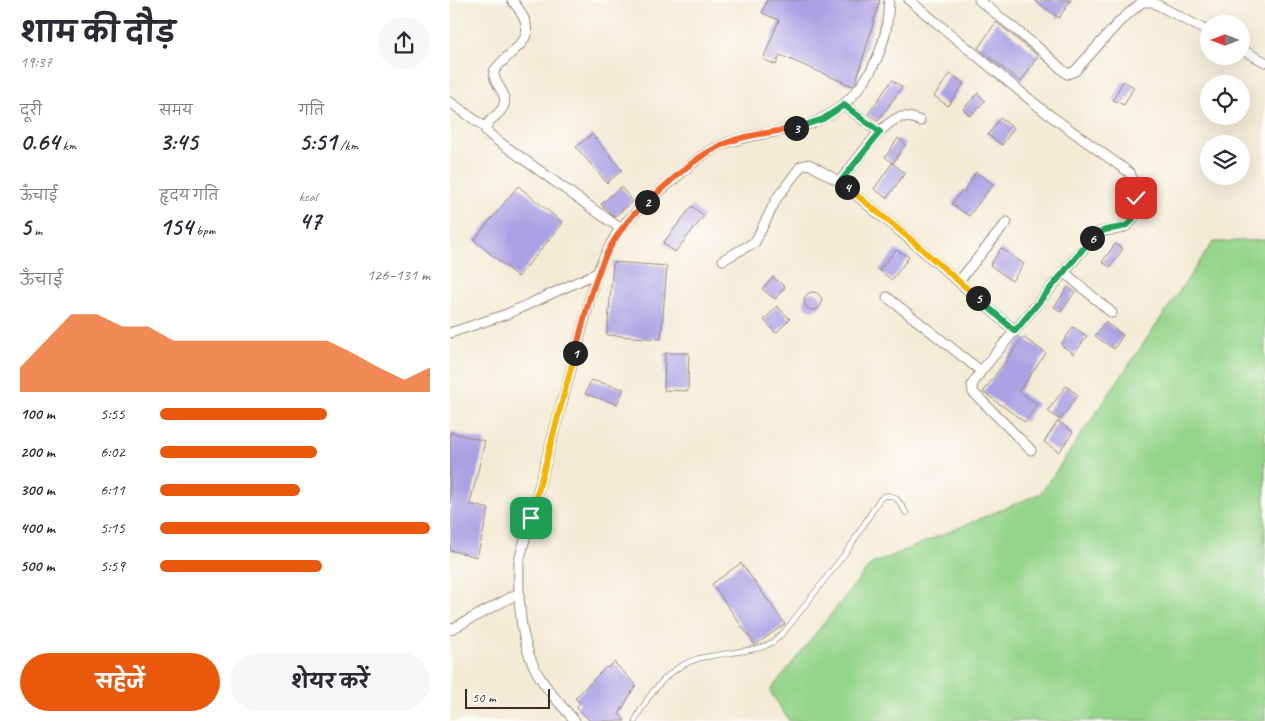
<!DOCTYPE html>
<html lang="hi">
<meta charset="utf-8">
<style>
:root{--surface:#fff;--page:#f7f7f7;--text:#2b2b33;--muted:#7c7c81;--accent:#ea580c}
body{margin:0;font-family:Caveat,"Playpen Sans Deva",sans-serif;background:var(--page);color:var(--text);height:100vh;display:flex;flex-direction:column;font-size:19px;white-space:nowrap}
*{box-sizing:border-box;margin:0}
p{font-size:16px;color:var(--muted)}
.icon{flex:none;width:28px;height:28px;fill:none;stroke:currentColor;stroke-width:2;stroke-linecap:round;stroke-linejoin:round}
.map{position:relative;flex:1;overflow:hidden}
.details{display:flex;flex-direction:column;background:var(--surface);width:450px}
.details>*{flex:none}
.needle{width:32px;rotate:270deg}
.buttons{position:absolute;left:750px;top:15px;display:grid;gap:10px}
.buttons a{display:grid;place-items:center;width:50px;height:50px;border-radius:50%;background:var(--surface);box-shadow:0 5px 20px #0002;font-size:25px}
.scale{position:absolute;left:15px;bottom:12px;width:85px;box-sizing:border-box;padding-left:5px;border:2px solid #3b2a1e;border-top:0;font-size:14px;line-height:18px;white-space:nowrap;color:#3b2a1e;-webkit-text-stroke:4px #fdfcf7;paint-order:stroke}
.pin{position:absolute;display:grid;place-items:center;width:42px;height:42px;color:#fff;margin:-21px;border-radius:10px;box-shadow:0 2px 8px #0006}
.km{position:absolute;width:25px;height:25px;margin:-12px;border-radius:50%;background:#222;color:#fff;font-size:14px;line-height:25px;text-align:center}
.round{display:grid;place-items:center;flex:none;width:52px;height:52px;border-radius:26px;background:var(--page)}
.head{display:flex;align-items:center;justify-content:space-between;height:85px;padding:0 20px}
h1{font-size:28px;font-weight:700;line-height:38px}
.stats{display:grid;grid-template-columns:repeat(3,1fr);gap:8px;height:85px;padding:5px 20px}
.stats div{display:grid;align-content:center}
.stats b{font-size:25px;font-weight:700}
.stats small{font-size:14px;font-weight:400}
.stats p{font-size:14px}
.chart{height:140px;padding:10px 20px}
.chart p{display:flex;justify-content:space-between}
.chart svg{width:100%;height:90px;margin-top:5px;fill:var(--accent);opacity:.7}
.cta{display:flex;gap:10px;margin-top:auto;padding:10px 20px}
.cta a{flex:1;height:58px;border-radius:30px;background:var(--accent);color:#fff;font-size:20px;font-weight:700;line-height:58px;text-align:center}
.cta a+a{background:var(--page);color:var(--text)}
ul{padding:0 20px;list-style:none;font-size:16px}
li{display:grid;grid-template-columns:80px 60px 1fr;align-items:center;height:38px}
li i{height:12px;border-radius:6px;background:var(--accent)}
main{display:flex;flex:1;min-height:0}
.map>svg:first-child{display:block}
.green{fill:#94d48a;stroke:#687f54}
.building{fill:#aba0e4}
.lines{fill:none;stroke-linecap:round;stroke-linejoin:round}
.service-casing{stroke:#988a7a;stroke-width:6}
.minor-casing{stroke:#988a7a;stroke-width:11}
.service{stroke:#fff;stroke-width:4.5}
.minor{stroke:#fff;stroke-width:9}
.split-1-casing{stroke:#fff;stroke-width:10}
.split-2-casing{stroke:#fff;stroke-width:10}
.split-3-casing{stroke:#fff;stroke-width:10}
.split-4-casing{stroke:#fff;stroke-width:10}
.split-5-casing{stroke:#fff;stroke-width:10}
.split-6-casing{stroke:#fff;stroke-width:10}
.split-7-casing{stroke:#fff;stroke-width:10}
.split-1{stroke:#f5b400;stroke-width:6}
.split-2{stroke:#f0652b;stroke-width:6}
.split-3{stroke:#f0652b;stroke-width:6}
.split-4{stroke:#22a559;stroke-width:6}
.split-5{stroke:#f5b400;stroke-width:6}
.split-6{stroke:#22a559;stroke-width:6}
.split-7{stroke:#22a559;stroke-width:6}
</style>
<main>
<section class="details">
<div class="head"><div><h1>शाम की दौड़</h1><p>19:37</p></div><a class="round"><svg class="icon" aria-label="share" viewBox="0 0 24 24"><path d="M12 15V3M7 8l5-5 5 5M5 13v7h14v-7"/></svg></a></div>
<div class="stats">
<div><p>दूरी</p><b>0.64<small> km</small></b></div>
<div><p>समय</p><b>3:45</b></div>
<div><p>गति</p><b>5:51<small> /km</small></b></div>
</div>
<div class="stats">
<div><p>ऊँचाई</p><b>5<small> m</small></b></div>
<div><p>हृदय गति</p><b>154<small> bpm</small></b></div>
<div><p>kcal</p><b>47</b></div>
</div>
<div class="chart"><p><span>ऊँचाई</span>126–131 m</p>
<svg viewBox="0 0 160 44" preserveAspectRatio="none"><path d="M0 44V32L10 19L20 6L30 6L40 12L50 12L60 19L70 19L80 19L90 19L100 19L110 19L120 19L130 25L140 32L150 38L160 32V44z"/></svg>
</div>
<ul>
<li><b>100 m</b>5:55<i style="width:62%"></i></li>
<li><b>200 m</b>6:02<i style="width:58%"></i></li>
<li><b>300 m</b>6:11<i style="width:52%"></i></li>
<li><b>400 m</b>5:15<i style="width:100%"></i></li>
<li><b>500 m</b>5:59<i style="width:60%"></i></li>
</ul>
<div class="cta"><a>सहेजें</a><a>शेयर करें</a></div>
</section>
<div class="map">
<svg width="815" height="721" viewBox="0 0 815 721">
<rect width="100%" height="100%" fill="#fdfcf7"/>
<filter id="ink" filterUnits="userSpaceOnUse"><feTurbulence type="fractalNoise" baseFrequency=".02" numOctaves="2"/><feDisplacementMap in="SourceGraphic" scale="10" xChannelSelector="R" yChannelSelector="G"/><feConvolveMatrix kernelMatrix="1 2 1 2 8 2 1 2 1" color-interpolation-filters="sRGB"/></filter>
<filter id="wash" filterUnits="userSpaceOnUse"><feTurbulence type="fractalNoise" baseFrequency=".0096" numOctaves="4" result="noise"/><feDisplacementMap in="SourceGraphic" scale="20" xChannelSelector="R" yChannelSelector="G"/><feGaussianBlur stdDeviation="1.12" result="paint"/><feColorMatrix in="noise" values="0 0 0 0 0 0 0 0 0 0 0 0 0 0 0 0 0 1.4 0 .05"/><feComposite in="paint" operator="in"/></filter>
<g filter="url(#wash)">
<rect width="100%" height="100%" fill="#f4ebd5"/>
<!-- green -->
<polygon class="green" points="815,240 815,721 339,721 320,691 420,565 591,493 763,242"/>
<g id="blocks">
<!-- building -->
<g class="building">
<polygon points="317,0 430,0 406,82 402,86 330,55 326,65 313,59 329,20 312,13"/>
<polygon points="584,0 621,0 609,18"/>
<polygon points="546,22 588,56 571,82 528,48"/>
<polygon points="500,74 514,83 498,106 484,96"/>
<polygon points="442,80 452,87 428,121 418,114"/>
<polygon points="673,81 684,87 674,105 663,100"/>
<polygon points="528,93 535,101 520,116 513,109"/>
<polygon points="550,118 564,128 552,145 538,135"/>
<polygon points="142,134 172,170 157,183 126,147"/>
<polygon points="448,138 456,144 443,163 435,157"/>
<polygon points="442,163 455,173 437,198 424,189"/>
<polygon points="526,172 543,184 519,216 502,204 511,191 513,193"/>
<polygon points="68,186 113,223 68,277 24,240"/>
<polygon points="171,187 183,201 164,217 151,204"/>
<polygon points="242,206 254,216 225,252 213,243"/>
<polygon points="665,244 673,249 660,267 652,262"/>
<polygon points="551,248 574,264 562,281 540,265"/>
<polygon points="446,250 459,257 442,280 429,270"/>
<polygon points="163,262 217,266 211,339 157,335"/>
<polygon points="323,277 335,287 325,299 312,289"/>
<polygon points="618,287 625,292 611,312 604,307"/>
<circle cx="363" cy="301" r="9"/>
<polygon points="327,306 340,319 326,333 314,320"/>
<polygon points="655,322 673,335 664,349 645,336"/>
<polygon points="623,327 637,336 624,354 611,345"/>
<polygon points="573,337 596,353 569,391 587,404 575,422 533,392"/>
<polygon points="215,353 239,353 238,391 214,390"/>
<polygon points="141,380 174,389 167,404 135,394"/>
<polygon points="616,386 628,395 610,420 598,411"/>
<polygon points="608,421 623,432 609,452 594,442"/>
<polygon points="0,432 35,441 20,504 39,509 27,557 0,550"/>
<polygon points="291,563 335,624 305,645 262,584"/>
<polygon points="164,662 186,685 169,714 175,721 140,721 126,707 130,703 125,698 156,667 158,668"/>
</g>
</g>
</g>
<g filter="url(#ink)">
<use href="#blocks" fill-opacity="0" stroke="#988a7a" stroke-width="1"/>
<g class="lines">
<defs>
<path id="service" d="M185 721C199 692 222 663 255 657 274 653 294 652 313 647L323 642 335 631 400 547 429 500 434 496C446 493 451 504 456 513"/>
<g id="minor">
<path d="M62 0C95 41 65 43 44 71 42 84 58 91 54 105 50 117 36 118 36 131L44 138 171 229"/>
<path d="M459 0 594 111 680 173C688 190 693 223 669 229 661 231 653 229 646 234L531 371 522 385 523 392 581 450"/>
<polyline points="529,0 591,50 617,74 625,71 669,22 692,2 702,2 759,32"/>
<polyline points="791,49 815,62"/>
<polyline points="0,102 36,128"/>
<polyline points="394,105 429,132"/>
<path d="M390 182C403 166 432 121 451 117 458 116 464 118 470 121"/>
<polyline points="273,260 305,242 327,198 351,166 359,164 390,182 457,237 565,331"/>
<polyline points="614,272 662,313"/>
<polyline points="509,281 557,222"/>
<polyline points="437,297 531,371"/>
<polyline points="0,333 57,314 147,273"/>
<polyline points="0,630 69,593"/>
<path d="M125 721C114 708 102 696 93 682 69 648 68 601 69 561L147 273C154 258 160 242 170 229 184 212 201 199 217 185 234 171 252 153 272 145 298 134 327 133 353 126 396 114 425 76 435 34 438 23 438 11 439 0"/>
</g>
</defs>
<!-- service casing -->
<use href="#service" class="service-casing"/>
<!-- minor casing -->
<use href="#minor" class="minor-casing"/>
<!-- service -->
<use href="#service" class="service"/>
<!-- minor -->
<use href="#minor" class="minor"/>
</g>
</g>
<g class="lines" filter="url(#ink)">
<defs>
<polyline id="split-1" points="81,518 125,353"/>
<path id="split-2" d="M125 353C141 295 149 243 197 202"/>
<path id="split-3" d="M197 202C218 184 239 162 264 149 288 135 319 133 346 128"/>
<polyline id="split-4" points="346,128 373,119 394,105 430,132 390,182 397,187"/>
<polyline id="split-5" points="397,187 458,237 528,298"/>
<polyline id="split-6" points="528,298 565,331 642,238"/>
<path id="split-7" d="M642 238C659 219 687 242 686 198"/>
</defs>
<!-- split-1 casing -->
<use href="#split-1" class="split-1-casing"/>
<!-- split-2 casing -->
<use href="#split-2" class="split-2-casing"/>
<!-- split-3 casing -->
<use href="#split-3" class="split-3-casing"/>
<!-- split-4 casing -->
<use href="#split-4" class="split-4-casing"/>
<!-- split-5 casing -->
<use href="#split-5" class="split-5-casing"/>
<!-- split-6 casing -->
<use href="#split-6" class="split-6-casing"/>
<!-- split-7 casing -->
<use href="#split-7" class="split-7-casing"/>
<!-- split-1 -->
<use href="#split-1" class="split-1"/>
<!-- split-2 -->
<use href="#split-2" class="split-2"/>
<!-- split-3 -->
<use href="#split-3" class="split-3"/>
<!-- split-4 -->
<use href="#split-4" class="split-4"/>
<!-- split-5 -->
<use href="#split-5" class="split-5"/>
<!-- split-6 -->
<use href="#split-6" class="split-6"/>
<!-- split-7 -->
<use href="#split-7" class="split-7"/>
</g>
</svg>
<div class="buttons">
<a><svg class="needle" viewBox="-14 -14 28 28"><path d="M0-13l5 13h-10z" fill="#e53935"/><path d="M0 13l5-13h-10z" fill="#7c7c81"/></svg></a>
<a><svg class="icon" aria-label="locate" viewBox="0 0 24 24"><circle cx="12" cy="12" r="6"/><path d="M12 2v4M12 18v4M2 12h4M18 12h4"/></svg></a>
<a><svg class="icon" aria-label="layers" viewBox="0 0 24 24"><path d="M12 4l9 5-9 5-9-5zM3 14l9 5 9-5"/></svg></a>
</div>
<div class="scale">50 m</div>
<div class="pin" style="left:81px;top:518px;background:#1e9e55"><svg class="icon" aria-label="arrive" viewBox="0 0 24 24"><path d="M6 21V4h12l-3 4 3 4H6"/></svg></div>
<div class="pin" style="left:686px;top:198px;background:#d93025"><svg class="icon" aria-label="check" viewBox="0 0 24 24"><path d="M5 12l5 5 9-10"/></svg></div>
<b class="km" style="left:125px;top:353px">1</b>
<b class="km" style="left:197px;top:202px">2</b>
<b class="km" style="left:346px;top:128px">3</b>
<b class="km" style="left:397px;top:187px">4</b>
<b class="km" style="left:528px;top:298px">5</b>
<b class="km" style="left:642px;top:238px">6</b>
</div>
</main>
